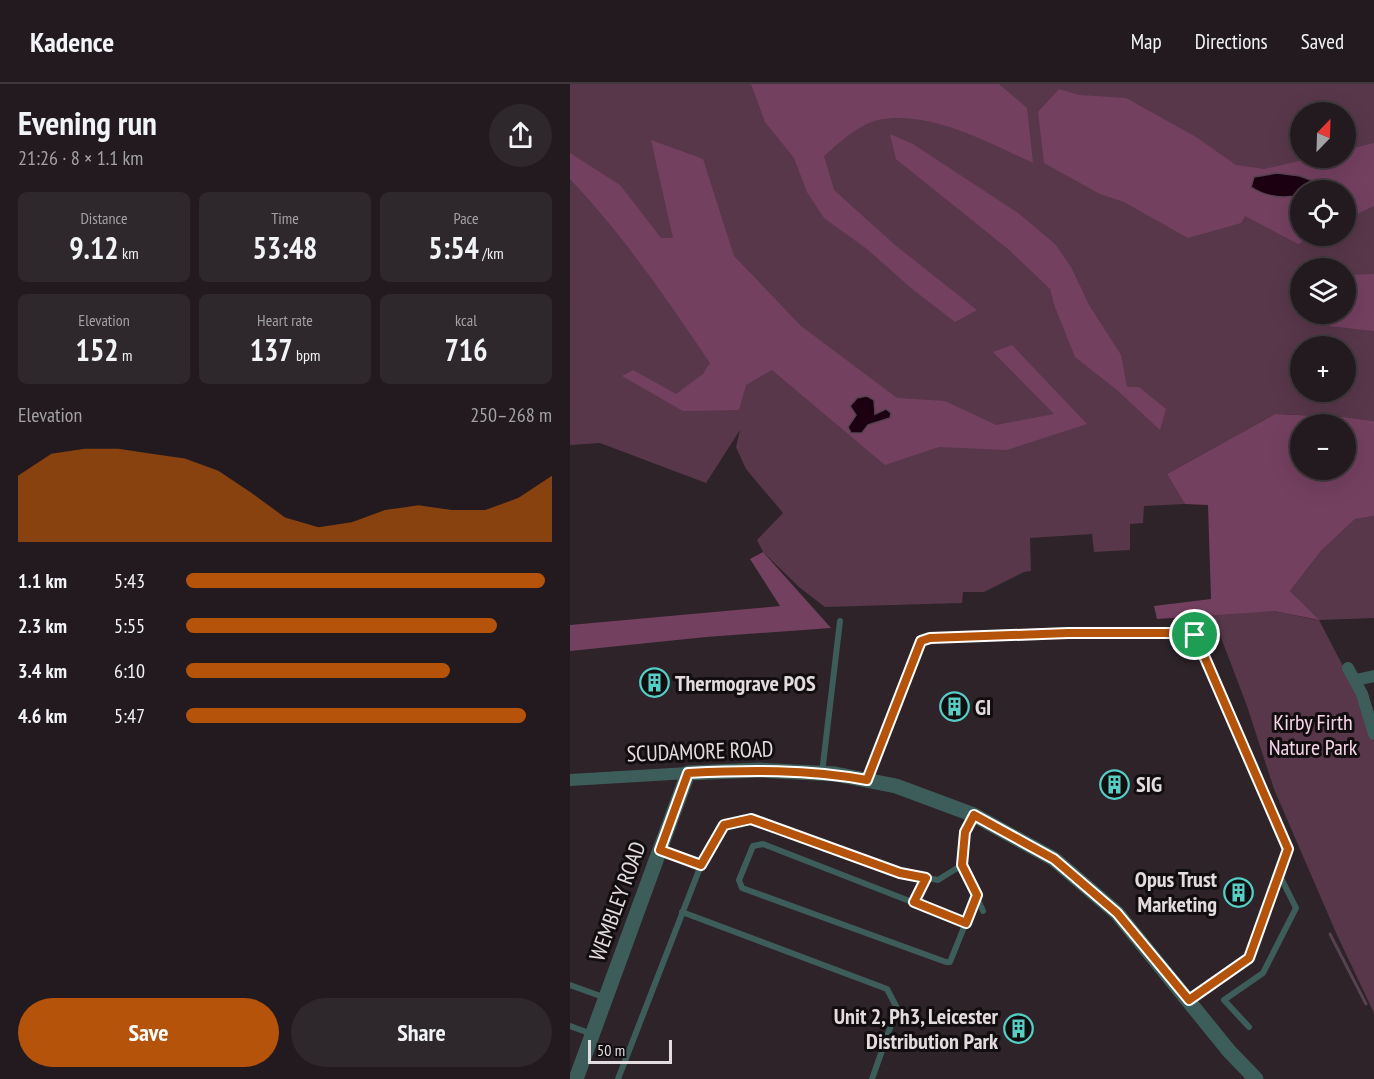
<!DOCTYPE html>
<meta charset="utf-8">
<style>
:root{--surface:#221a1e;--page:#2e272b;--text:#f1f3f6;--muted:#a2a1a4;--line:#3f383c;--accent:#b45309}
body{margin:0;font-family:"PT Sans Narrow",sans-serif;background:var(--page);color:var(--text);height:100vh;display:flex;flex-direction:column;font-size:22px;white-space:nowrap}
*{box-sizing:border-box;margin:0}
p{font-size:20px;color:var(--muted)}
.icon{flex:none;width:33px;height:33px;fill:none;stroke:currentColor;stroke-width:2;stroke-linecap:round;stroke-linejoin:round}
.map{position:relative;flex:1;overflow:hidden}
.sheet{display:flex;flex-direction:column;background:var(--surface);width:570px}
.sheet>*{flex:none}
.needle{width:39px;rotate:23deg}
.fabs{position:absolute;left:720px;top:18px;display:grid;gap:12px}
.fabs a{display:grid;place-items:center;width:66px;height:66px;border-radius:50%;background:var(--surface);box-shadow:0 6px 24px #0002,0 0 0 2px var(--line);font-size:30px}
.scale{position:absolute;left:18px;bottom:15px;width:84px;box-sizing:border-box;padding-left:6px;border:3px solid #e2dcdf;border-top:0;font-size:16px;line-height:21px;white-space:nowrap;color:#e2dcdf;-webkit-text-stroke:4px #120e10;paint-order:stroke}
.pin{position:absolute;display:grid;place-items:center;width:51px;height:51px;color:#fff;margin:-26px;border:3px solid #fff;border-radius:50%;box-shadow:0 2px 6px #0007}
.round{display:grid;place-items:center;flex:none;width:63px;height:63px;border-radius:32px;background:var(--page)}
.headline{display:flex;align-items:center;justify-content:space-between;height:102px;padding:0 18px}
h1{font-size:33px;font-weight:700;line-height:45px}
.figures{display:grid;grid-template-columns:repeat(3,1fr);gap:9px;height:102px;padding:6px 18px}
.figures div{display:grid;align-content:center;border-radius:9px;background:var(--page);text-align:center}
.figures b{font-size:30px;font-weight:700}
.figures small{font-size:16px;font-weight:400}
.figures p{font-size:16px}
.chart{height:168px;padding:12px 18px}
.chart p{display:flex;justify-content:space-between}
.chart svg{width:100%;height:108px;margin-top:6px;fill:var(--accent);opacity:.7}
.primary-button{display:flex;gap:12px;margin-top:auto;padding:12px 18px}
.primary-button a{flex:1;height:69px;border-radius:36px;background:var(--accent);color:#fff;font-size:24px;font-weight:700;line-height:69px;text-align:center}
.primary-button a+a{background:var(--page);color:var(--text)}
ul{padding:0 18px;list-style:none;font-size:20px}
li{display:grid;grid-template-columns:96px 72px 1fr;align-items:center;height:45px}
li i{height:15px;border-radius:8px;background:var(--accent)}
header{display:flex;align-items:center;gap:36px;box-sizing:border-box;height:84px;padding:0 30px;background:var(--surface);border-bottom:2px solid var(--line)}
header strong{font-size:28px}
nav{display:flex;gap:33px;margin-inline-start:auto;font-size:21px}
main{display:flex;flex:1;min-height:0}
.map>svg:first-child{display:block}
.green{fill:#58374a;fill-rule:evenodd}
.forest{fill:#744060;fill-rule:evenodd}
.water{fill:#1c0012;stroke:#574250;stroke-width:1.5}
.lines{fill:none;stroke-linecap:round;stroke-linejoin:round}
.stream{stroke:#574250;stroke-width:3}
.service{stroke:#3d5d5a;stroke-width:6}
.minor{stroke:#3d5d5a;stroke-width:12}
.tertiary{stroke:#3d5d5a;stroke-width:15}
.route-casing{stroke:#fff;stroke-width:12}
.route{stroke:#b45309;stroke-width:8}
.labels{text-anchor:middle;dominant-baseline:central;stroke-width:6;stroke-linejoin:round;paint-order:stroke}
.poi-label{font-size:22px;font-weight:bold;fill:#e2dcdf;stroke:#120e10;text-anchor:start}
.park-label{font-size:22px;fill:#f8d5e8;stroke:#120e10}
.street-label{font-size:22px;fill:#e2dcdf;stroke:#120e10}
</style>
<header>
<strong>Kadence</strong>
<nav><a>Map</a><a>Directions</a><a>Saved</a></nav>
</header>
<main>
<section class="sheet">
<div class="headline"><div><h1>Evening run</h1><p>21:26 · 8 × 1.1 km</p></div><a class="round"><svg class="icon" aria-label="share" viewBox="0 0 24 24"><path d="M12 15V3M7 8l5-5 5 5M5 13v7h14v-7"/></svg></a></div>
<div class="figures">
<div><p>Distance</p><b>9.12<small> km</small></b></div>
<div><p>Time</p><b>53:48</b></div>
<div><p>Pace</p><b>5:54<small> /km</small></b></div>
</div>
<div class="figures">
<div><p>Elevation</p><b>152<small> m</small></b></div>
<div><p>Heart rate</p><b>137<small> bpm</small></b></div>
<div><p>kcal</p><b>716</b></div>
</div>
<div class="chart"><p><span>Elevation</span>250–268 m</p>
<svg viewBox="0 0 160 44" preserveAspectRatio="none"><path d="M0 44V17L10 8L20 6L30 6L40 8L50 10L60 15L70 24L80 34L90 38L100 36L110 31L120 29L130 31L140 31L150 26L160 17V44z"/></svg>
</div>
<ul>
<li><b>1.1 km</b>5:43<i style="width:98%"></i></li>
<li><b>2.3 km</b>5:55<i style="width:85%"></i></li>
<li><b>3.4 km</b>6:10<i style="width:72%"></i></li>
<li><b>4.6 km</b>5:47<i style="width:93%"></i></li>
</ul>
<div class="primary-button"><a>Save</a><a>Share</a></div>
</section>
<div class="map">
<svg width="804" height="995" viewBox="0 0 804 995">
<rect width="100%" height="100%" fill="#2d2328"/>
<!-- green -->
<g class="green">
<path d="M0 0H804V337L774 333 705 330 597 390 615 420 574 422 573 439 560 440V466L524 468 522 450 460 454 461 487 454 488 414 508H393L392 519 255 523 229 503 193 468 187 456 213 429 176 385 166 363 170 346 136 399 30 359 0 361ZM730 28H776V74H730ZM730 106H776V152H730ZM730 184H776V230H730ZM730 262H776V308H730Z"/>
<polygon points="804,432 804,534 749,536 788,611 804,658 804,929 767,851 704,705 677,622 642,530 704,527 747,536 720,507 751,467 785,435"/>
</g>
<!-- forest -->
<g class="forest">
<path d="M181 0H429L457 24 463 79C417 58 360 26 308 36 287 41 269 59 254 72L264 106 325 161 407 226 385 238 341 204 297 165 254 134 237 108 224 74 195 38Z"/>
<polygon points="489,5 509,11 556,14 626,53 666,81 694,85 742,74 776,74 776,66 804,59 804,122 776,135 776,106 730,106 730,152 744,152 728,160 675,132 671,139 618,154 554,118 530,110 474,79 468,28"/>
<polygon points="320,50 343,60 448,129 485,160 501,183 519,221 551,271 557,303 569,303 596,325 590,346 547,306 505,273 485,223 480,205 438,165 326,75"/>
<path d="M81 56 133 75 164 172 231 242 327 314 375 317 426 341 484 330 423 268 442 261 517 340 437 366 369 363 315 381 202 286 176 301 169 326 113 327 52 292 63 286 106 310 133 290 140 279C97 215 53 151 0 95V69L50 101 91 154H103Z"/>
<polygon points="804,190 804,247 759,242 765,230 776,230 776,205 782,191"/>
<path d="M705 330 774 333 804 337V432L785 435 751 467 720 507 749 536 704 527 587 535 584 522 641 515 638 421 615 420 597 390ZM776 340V386H730V340Z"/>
<polygon points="193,468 261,544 136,553 0,567 0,541 210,522 180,475"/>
</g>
<!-- water -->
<g class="water">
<path d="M707 89 730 92 743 97 741 106H730V111C713 115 696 113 681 103L684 93Z"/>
<polygon points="297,312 304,316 305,330 316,325 321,329 320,334 298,341 292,349 281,349 278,343 286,331 280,322 287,314"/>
</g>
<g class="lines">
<!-- stream -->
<polyline class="stream" points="760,850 796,920"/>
<!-- service -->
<g class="service">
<polyline points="252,689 270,537"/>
<polyline points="297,696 351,557 360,554 498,549 609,549 625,551 718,765 679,874 620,915"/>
<polyline points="404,731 395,748 392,781 413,827"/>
<polyline points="90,766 131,781"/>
<polyline points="344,818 356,794"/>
<polyline points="112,828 317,905 327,924 302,995"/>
<polyline points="396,839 193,760 183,762 169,796 172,804 376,878 380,878 407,811"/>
<polyline points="0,901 36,914"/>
<polyline points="0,942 22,950"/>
<polyline points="679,943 654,916 693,889 726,824 709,790"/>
<polyline points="48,995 131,781 154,741 181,735 330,789 368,796 392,781"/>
</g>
<!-- minor -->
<g class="minor">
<polyline points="778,584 792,610 804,650"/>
<polyline points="786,596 804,592"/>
<polyline points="0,696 118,689"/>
</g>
<!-- tertiary -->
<polyline class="tertiary" points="6,995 118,689 189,686 265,690 326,702 404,731 484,775 547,829 659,967 686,995"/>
</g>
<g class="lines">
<defs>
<path id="route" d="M498 549H609L625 551 718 765 679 874 619 916 547 829 484 775 404 731 395 748 392 781 407 811 396 839 344 818 356 794 330 789 181 735 154 741 131 781 90 766 118 689C178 686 237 685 297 696L351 557 360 554Z"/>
</defs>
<!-- route casing -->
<use href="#route" class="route-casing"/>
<!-- route -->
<use href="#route" class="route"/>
</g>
<!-- icons -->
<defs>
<symbol id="building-ring" viewBox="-11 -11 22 22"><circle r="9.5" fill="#120e10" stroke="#55cec5" stroke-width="1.5"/><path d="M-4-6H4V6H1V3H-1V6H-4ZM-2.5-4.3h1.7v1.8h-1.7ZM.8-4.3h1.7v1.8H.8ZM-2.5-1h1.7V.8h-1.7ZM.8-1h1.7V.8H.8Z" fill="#55cec5"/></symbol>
</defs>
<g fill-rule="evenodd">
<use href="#building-ring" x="68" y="582" width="33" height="33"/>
<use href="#building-ring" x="368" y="606" width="33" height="33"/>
<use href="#building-ring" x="528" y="684" width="33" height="33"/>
<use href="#building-ring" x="652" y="792" width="33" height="33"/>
<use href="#building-ring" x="432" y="928" width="33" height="33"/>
</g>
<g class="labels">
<!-- poi labels -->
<g class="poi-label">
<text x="105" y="599">Thermograve POS</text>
<text x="405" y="623">GI</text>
<text x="566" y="700">SIG</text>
<text x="647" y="795" text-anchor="end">Opus Trust<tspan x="647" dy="25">Marketing</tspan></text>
<text x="428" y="932" text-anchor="end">Unit 2, Ph3, Leicester<tspan x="428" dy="25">Distribution Park</tspan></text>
</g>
<!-- park labels -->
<g class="park-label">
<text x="743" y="638">Kirby Firth<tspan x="743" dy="25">Nature Park</tspan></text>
</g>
<!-- street labels -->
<g class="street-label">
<text transform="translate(130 667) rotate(-2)">SCUDAMORE ROAD</text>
<text transform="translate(47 817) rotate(-70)">WEMBLEY ROAD</text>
</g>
</g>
</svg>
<div class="fabs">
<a><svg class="needle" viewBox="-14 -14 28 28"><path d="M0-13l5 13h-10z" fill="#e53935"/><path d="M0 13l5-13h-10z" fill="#a2a1a4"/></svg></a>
<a><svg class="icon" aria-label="locate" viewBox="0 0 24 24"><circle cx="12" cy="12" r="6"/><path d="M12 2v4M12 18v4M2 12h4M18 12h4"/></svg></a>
<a><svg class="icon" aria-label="layers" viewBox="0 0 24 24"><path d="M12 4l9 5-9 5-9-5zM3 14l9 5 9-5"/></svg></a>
<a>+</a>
<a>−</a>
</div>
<div class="scale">50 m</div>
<div class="pin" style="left:625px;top:551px;background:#1e9e55"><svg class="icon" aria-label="arrive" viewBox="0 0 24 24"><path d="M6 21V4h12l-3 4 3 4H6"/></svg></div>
</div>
</main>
